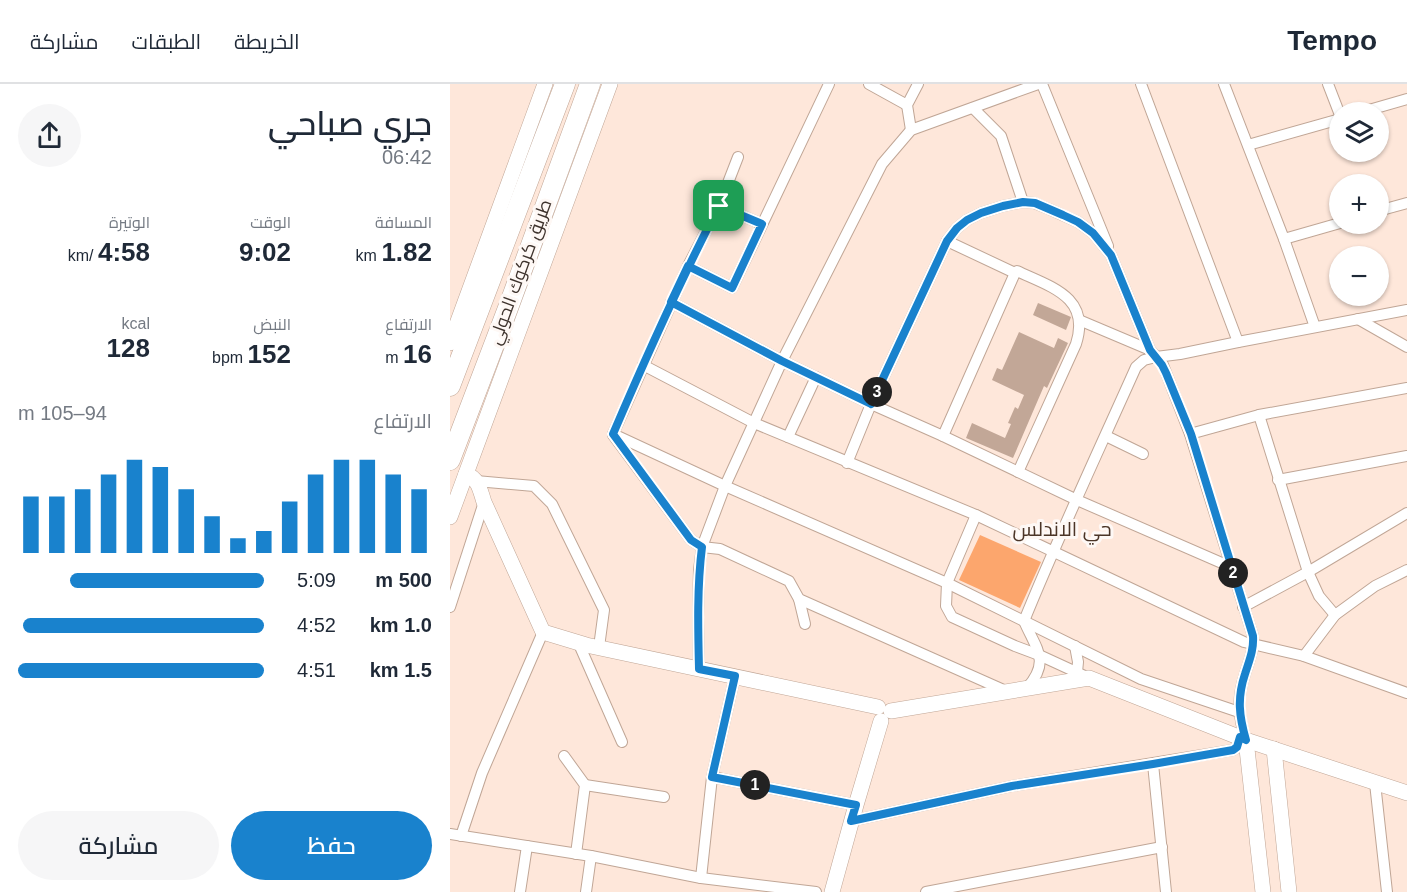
<!DOCTYPE html>
<html lang="ar">
<meta charset="utf-8">
<style>
:root{--surface:#fff;--page:#f6f6f7;--text:#1f2937;--muted:#747a83;--line:#e0e1e3;--accent:#1982cd}
body{margin:0;font-family:Arial,Cairo,sans-serif;background:var(--page);color:var(--text);direction:rtl;height:100vh;display:flex;flex-direction:column;font-size:22px;white-space:nowrap}
*{box-sizing:border-box;margin:0}
p{font-size:20px;color:var(--muted)}
.icon{flex:none;width:33px;height:33px;fill:none;stroke:currentColor;stroke-width:2;stroke-linecap:round;stroke-linejoin:round}
.map{position:relative;flex:1;overflow:hidden;direction:ltr}
.sheet{display:flex;flex-direction:column;background:var(--surface);width:450px}
.sheet>*{flex:none}
.tools{position:absolute;left:879px;top:18px;display:grid;gap:12px}
.tools a{display:grid;place-items:center;width:60px;height:60px;border-radius:50%;background:var(--surface);box-shadow:0 2px 4px #0004;font-size:30px}
.pin{position:absolute;display:grid;place-items:center;width:51px;height:51px;color:#fff;margin:-26px;border-radius:12px;box-shadow:0 3px 9px #0006}
.km{position:absolute;width:30px;height:30px;margin:-15px;border-radius:50%;background:#222;color:#fff;font-size:16px;line-height:30px;text-align:center}
.round{display:grid;place-items:center;flex:none;width:63px;height:63px;border-radius:32px;background:var(--page)}
.head{display:flex;align-items:center;justify-content:space-between;height:102px;padding:0 18px}
h1{font-size:33px;font-weight:600;line-height:45px}
.figures{display:grid;grid-template-columns:repeat(3,1fr);gap:9px;height:102px;padding:6px 18px}
.figures div{display:grid;align-content:center}
.figures b{font-size:26px;font-weight:600}
.figures small{font-size:16px;font-weight:400}
.figures p{font-size:16px}
.chart{height:168px;padding:12px 18px}
.chart p{display:flex;justify-content:space-between}
.chart svg{width:100%;height:108px;margin-top:6px;stroke:var(--accent);stroke-width:6}
.cta{display:flex;gap:12px;margin-top:auto;padding:12px 18px}
.cta a{flex:1;height:69px;border-radius:36px;background:var(--accent);color:#fff;font-size:24px;font-weight:600;line-height:69px;text-align:center}
.cta a+a{background:var(--page);color:var(--text)}
ul{padding:0 18px;list-style:none;font-size:20px}
li{display:grid;grid-template-columns:96px 72px 1fr;align-items:center;height:45px}
li i{height:15px;border-radius:8px;background:var(--accent)}
header{display:flex;align-items:center;gap:36px;box-sizing:border-box;height:84px;padding:0 30px;background:var(--surface);border-bottom:2px solid var(--line)}
header strong{font-size:28px}
nav{display:flex;gap:33px;margin-inline-start:auto;font-size:21px}
main{display:flex;flex:1;min-height:0}
.map>svg:first-child{display:block}
.green{fill:#fca66d}
.building{fill:#c2a797}
.lines{fill:none;stroke-linecap:round;stroke-linejoin:round}
.street-casing{stroke:#c0a696;stroke-width:12}
.secondary-casing{stroke:#c0a696;stroke-width:16}
.highway-casing{stroke:#c0a696;stroke-width:21}
.street{stroke:#fff;stroke-width:10}
.secondary{stroke:#fff;stroke-width:15}
.highway{stroke:#fff;stroke-width:20}
.route-casing{stroke:#fff;stroke-width:12}
.route{stroke:#1982cd;stroke-width:8}
.labels{text-anchor:middle;dominant-baseline:central;stroke-width:6;stroke-linejoin:round;paint-order:stroke}
.street-label{font-size:18px;fill:#3e332d;stroke:#fef8f5}
.neighbourhood-label{font-size:20px;fill:#4b3527;stroke:#fef8f5}
</style>
<header>
<strong>Tempo</strong>
<nav><a>الخريطة</a><a>الطبقات</a><a>مشاركة</a></nav>
</header>
<main>
<div class="map">
<svg width="957" height="808" viewBox="0 0 957 808">
<rect width="100%" height="100%" fill="#fee7da"/>
<!-- green -->
<polygon class="green" points="530,451 591,478 570,524 509,496"/>
<!-- building -->
<g class="building">
<polygon points="588,219 621,233 616,246 583,231"/>
<polygon points="569,248 604,264 608,254 618,259 597,304 594,302 563,374 516,354 522,339 555,354 561,340 558,339 565,323 568,325 574,311 542,296 547,284 552,286"/>
</g>
<g class="lines">
<defs>
<g id="street">
<polyline points="419,0 457,21"/>
<polyline points="592,0 658,162"/>
<polyline points="691,0 788,258"/>
<polyline points="774,0 834,155 865,243"/>
<polyline points="878,0 890,31"/>
<polyline points="523,24 551,52 573,118"/>
<polyline points="912,28 957,15"/>
<polyline points="461,46 457,21 468,0"/>
<polyline points="798,61 890,35"/>
<polyline points="269,122 312,140"/>
<polyline points="928,127 957,119"/>
<polyline points="834,155 890,139"/>
<polyline points="497,157 565,189"/>
<polyline points="238,182 282,204 379,0"/>
<polyline points="221,218 332,277 421,320 493,352 627,416 781,483"/>
<polyline points="908,235 957,263"/>
<polyline points="629,236 700,266"/>
<polyline points="193,281 304,339 526,431 794,558 854,572 957,609"/>
<polyline points="809,331 858,488 869,512 885,531"/>
<polyline points="163,350 275,402 497,499 496,522 502,533 565,562 589,571 639,594"/>
<polyline points="163,350 238,182 269,122 288,73"/>
<polyline points="740,350 809,331 957,304"/>
<polyline points="163,351 241,456 252,463 270,465 339,497 349,515 556,607"/>
<path d="M493 352 565 189 567 187C601 203 641 213 626 260L568 388"/>
<polyline points="656,352 693,370"/>
<polyline points="338,353 366,293"/>
<path d="M397 379 421 320 497 157 507 144 517 136 531 129 553 122 573 118 584 119 599 125 628 138 643 149 661 171 700 266 713 281 740 350 803 552C804 566 799 577 795 590 787 614 788 632 796 656"/>
<polyline points="828,396 957,372"/>
<polyline points="26,397 84,402 102,420 154,526 149,563"/>
<polyline points="526,431 497,499 691,595 789,628"/>
<polyline points="349,515 355,540"/>
<polyline points="0,523 34,418"/>
<polyline points="793,523 858,488 957,429"/>
<polyline points="128,558 172,658"/>
<polyline points="625,562 628,578 627,588"/>
<polyline points="854,572 885,531 925,502 957,486"/>
<polyline points="249,585 248,533 249,486 252,463 275,402 332,277 432,80 461,46 588,0"/>
<path d="M577 604C601 577 586 565 574 537 609 451 648 368 686 283L694 276 706 273 730 270 788 258 957 226"/>
<polyline points="114,672 135,701 126,770"/>
<polyline points="703,680 716,808"/>
<polyline points="262,693 406,721"/>
<polyline points="925,699 937,808"/>
<polyline points="135,701 214,713"/>
<polyline points="401,737 562,702 783,666 787,663 790,653"/>
<polyline points="0,750 141,772 251,794 366,808"/>
<polyline points="11,752 32,689 93,548"/>
<polyline points="251,794 262,693 285,592"/>
<polyline points="70,808 77,762"/>
<polyline points="136,808 141,772"/>
<polyline points="476,808 712,763"/>
</g>
<g id="secondary">
<polyline points="0,259 95,0"/>
<path d="M16 390C29 395 30 406 34 418L93 548 136 561 428 623"/>
<polyline points="0,433 160,0"/>
<polyline points="441,627 639,594 796,656 957,709"/>
<polyline points="796,656 813,808"/>
<polyline points="824,665 839,808"/>
<polyline points="382,808 406,721 431,637"/>
</g>
<g id="highway">
<polyline points="0,302 115,0"/>
<polyline points="0,376 58,224 140,0"/>
</g>
</defs>
<!-- street casing -->
<use href="#street" class="street-casing"/>
<!-- secondary casing -->
<use href="#secondary" class="secondary-casing"/>
<!-- highway casing -->
<use href="#highway" class="highway-casing"/>
<!-- street -->
<use href="#street" class="street"/>
<!-- secondary -->
<use href="#secondary" class="secondary"/>
<!-- highway -->
<use href="#highway" class="highway"/>
</g>
<g class="lines">
<defs>
<path id="route" d="M269 122C230 197 196 273 163 350L241 456 252 463C247 503 248 544 249 585L285 592 262 693 406 721 401 737 562 702 703 680 783 666 787 663 790 653 796 656C789 632 787 614 795 590 799 577 804 566 803 552L741 350 716 289 712 281 700 266 661 171 643 149 628 138 613 131 585 119 573 118 553 122 531 129 517 136 507 144 497 157 421 320 332 277 221 218 238 182 282 204 312 140 269 122"/>
</defs>
<!-- route casing -->
<use href="#route" class="route-casing"/>
<!-- route -->
<use href="#route" class="route"/>
</g>
<g class="labels">
<!-- street labels -->
<g class="street-label">
<text transform="translate(70 188) rotate(-70)">طريق كركوك الحولي</text>
</g>
<!-- neighbourhood labels -->
<g class="neighbourhood-label">
<text x="612" y="445">حي الاندلس</text>
</g>
</g>
</svg>
<div class="tools">
<a><svg class="icon" aria-label="layers" viewBox="0 0 24 24"><path d="M12 4l9 5-9 5-9-5zM3 14l9 5 9-5"/></svg></a>
<a>+</a>
<a>−</a>
</div>
<div class="pin" style="left:269px;top:122px;background:#1e9e55"><svg class="icon" aria-label="arrive" viewBox="0 0 24 24"><path d="M6 21V4h12l-3 4 3 4H6"/></svg></div>
<b class="km" style="left:305px;top:701px">1</b>
<b class="km" style="left:783px;top:489px">2</b>
<b class="km" style="left:427px;top:308px">3</b>
</div>
<section class="sheet">
<div class="head"><div><h1>جري صباحي</h1><p>06:42</p></div><a class="round"><svg class="icon" aria-label="share" viewBox="0 0 24 24"><path d="M12 15V3M7 8l5-5 5 5M5 13v7h14v-7"/></svg></a></div>
<div class="figures">
<div><p>المسافة</p><b>1.82<small> km</small></b></div>
<div><p>الوقت</p><b>9:02</b></div>
<div><p>الوتيرة</p><b>4:58<small> /km</small></b></div>
</div>
<div class="figures">
<div><p>الارتفاع</p><b>16<small> m</small></b></div>
<div><p>النبض</p><b>152<small> bpm</small></b></div>
<div><p>kcal</p><b>128</b></div>
</div>
<div class="chart"><p><span>الارتفاع</span>94–105 m</p>
<svg viewBox="0 0 160 44" preserveAspectRatio="none"><path d="M5 44V21M15 44V21M25 44V18M35 44V12M45 44V6M55 44V9M65 44V18M75 44V29M85 44V38M95 44V35M105 44V23M115 44V12M125 44V6M135 44V6M145 44V12M155 44V18"/></svg>
</div>
<ul>
<li><b>500 m</b>5:09<i style="width:79%"></i></li>
<li><b>1.0 km</b>4:52<i style="width:98%"></i></li>
<li><b>1.5 km</b>4:51<i style="width:100%"></i></li>
</ul>
<div class="cta"><a>حفظ</a><a>مشاركة</a></div>
</section>
</main>
